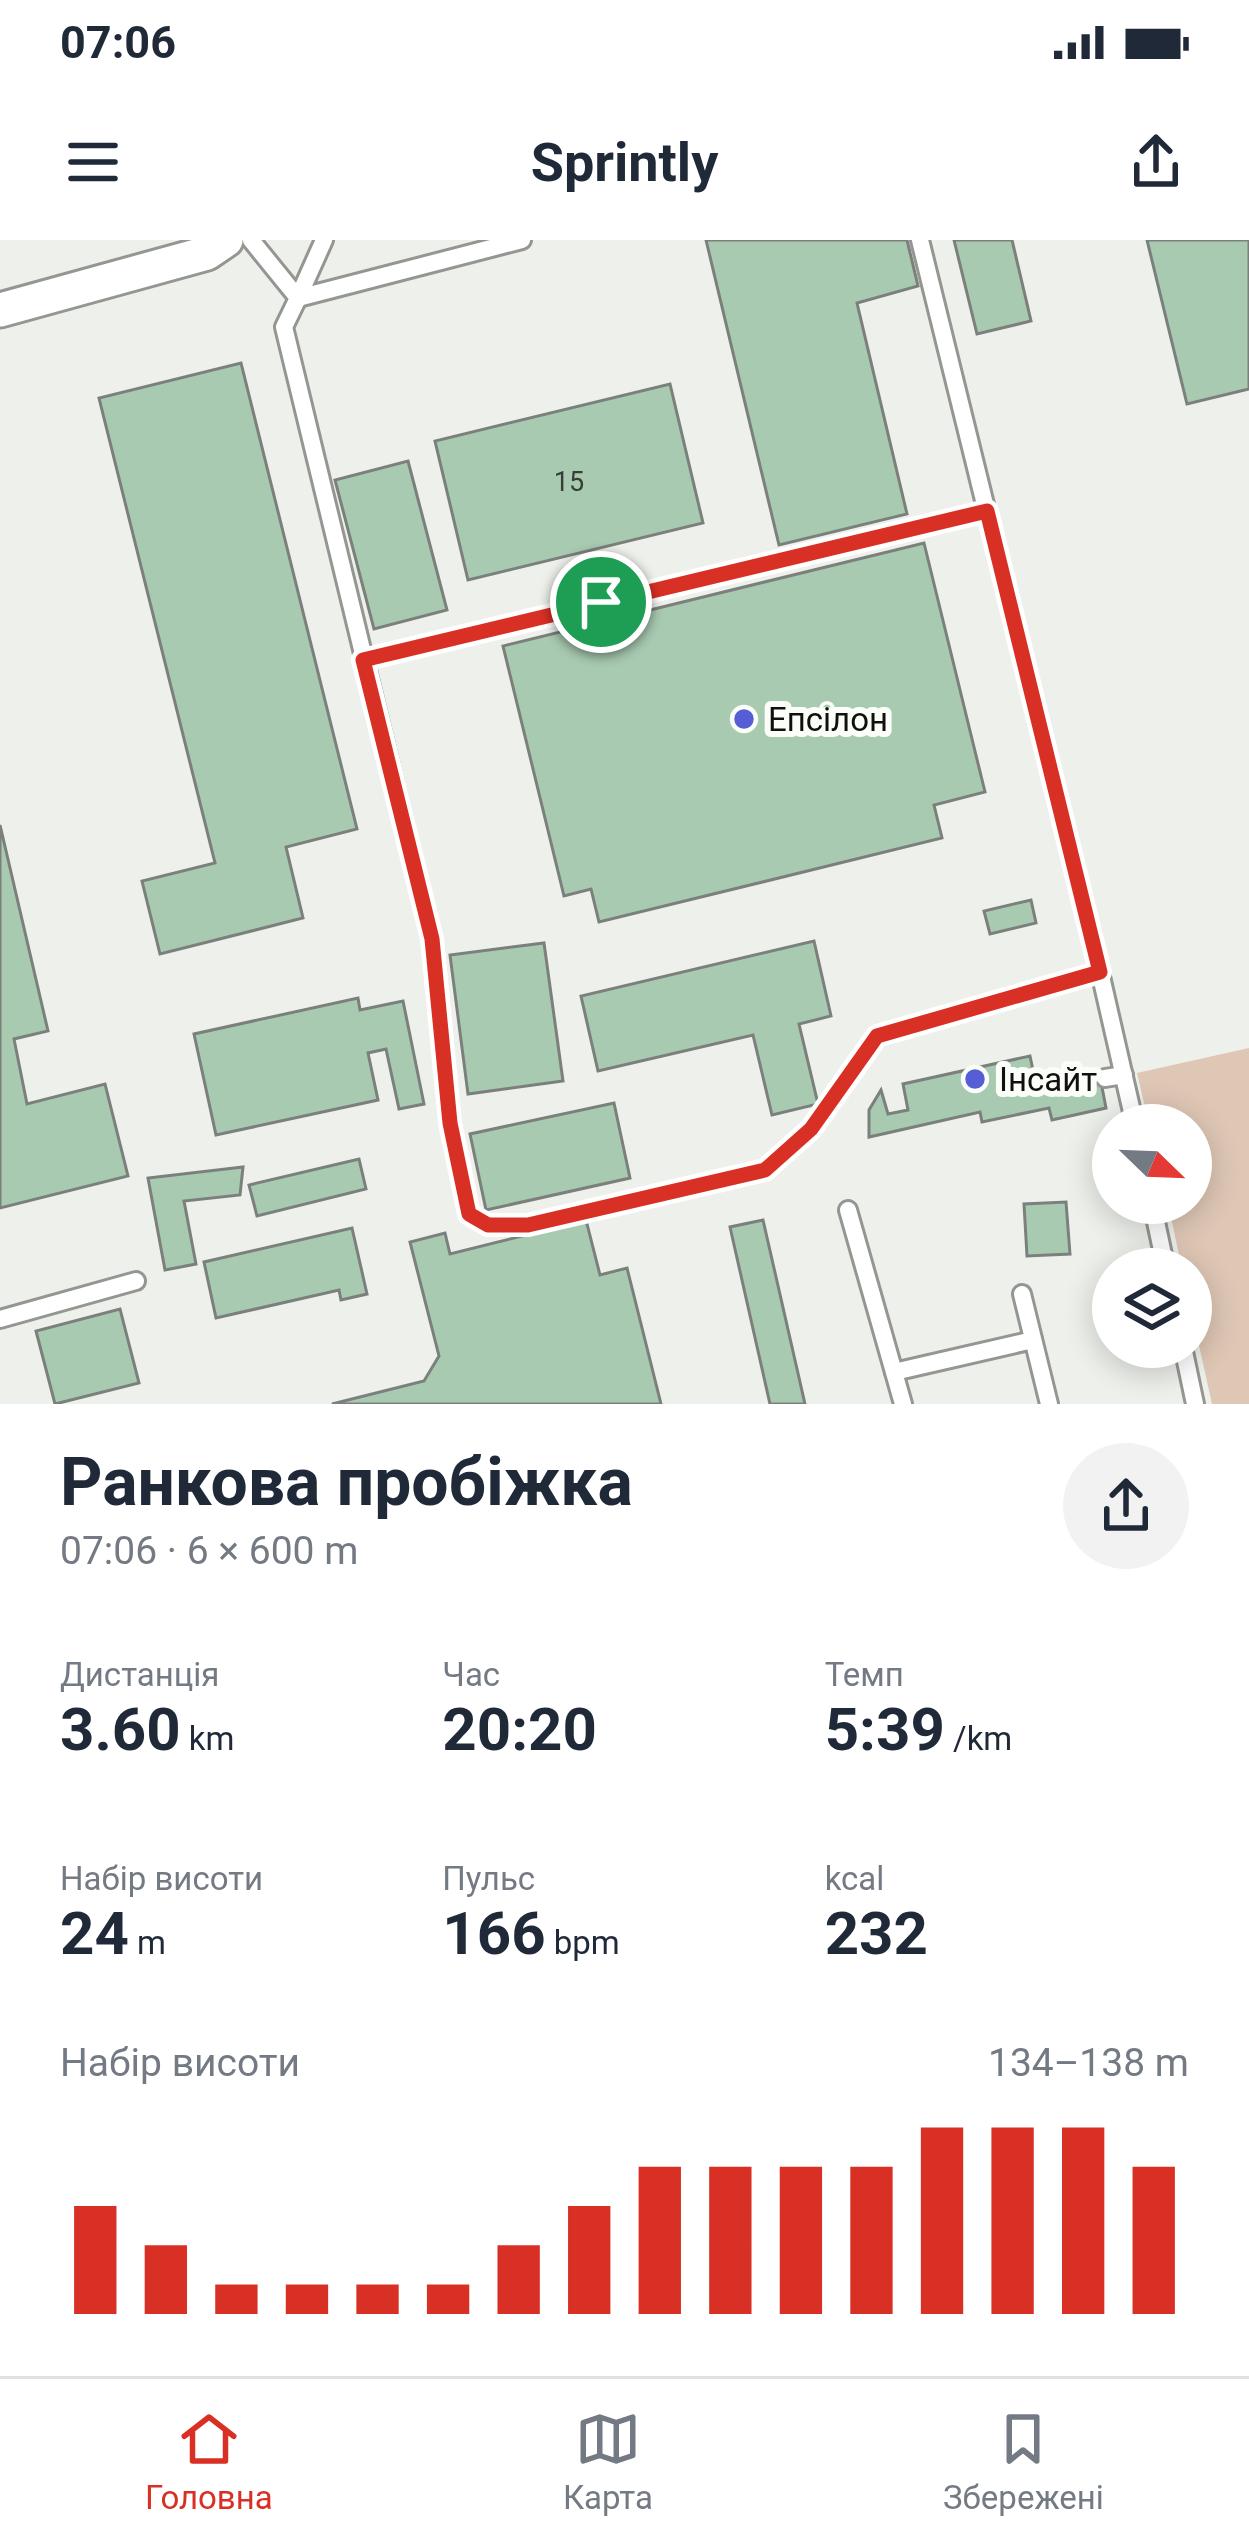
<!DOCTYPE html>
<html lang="uk">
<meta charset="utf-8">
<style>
:root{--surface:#fff;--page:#f2f2f3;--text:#1f2937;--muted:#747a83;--line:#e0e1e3;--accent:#d93025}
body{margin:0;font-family:Roboto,sans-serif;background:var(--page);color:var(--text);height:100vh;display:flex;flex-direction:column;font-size:45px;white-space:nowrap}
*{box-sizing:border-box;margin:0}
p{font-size:39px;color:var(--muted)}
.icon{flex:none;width:66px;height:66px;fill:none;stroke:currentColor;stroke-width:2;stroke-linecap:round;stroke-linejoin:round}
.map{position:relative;height:1164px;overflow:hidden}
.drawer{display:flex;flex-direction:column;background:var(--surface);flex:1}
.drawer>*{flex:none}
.needle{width:78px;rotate:113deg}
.controls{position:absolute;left:1092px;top:864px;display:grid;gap:24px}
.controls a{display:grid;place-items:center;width:120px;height:120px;border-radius:50%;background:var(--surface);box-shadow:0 6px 30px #0003;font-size:60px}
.pin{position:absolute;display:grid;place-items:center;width:102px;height:102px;color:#fff;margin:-51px;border:6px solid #fff;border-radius:50%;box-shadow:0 3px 12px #0007}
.round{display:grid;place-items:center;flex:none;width:126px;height:126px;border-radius:63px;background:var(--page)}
.overview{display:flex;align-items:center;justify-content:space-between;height:204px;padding:0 60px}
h1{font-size:66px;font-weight:700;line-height:90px}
.metrics{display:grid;grid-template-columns:repeat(3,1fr);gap:18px;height:204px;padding:12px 60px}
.metrics div{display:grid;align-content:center}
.metrics b{font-size:60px;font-weight:700}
.metrics small{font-size:33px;font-weight:400}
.metrics p{font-size:33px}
.chart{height:336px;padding:24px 60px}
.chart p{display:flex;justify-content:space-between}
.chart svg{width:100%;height:216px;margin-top:12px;stroke:var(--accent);stroke-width:6}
.status{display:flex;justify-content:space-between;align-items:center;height:84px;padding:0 60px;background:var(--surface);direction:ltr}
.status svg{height:33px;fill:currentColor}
header{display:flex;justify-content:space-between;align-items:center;height:156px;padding:0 60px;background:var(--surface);font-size:54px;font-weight:700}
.tabs{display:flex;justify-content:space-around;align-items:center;height:168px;border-top:3px solid var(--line);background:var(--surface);font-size:33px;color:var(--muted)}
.tabs a{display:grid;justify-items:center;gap:6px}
.tabs .on{color:var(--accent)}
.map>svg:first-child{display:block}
.green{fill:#dfc7b5}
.building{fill:#a8cab1;stroke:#7c807d;stroke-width:3}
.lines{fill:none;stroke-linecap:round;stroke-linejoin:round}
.service-casing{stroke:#949691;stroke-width:22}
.minor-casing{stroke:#949691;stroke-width:39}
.service{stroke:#fff;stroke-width:16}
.minor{stroke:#fff;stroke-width:33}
.route-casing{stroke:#fff;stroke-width:24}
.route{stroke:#d93025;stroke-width:15}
.poi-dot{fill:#565ed5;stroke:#fbfdf8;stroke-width:4.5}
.labels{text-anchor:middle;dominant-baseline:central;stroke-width:12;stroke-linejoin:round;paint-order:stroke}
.number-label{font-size:27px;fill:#363e37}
.poi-label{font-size:33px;fill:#10100e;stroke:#fbfdf8;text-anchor:start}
</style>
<div class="status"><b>07:06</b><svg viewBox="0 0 49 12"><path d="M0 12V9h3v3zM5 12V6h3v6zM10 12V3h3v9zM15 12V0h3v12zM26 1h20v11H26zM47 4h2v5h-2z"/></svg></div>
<header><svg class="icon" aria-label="menu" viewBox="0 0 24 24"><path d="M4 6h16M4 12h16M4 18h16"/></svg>Sprintly<svg class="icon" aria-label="share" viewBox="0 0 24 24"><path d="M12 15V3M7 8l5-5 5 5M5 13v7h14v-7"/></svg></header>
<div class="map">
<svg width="1249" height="1164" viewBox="0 0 1249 1164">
<rect width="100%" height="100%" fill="#eef0eb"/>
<!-- green -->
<polygon class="green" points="1249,808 1249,1164 1212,1164 1191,1069 1191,1029 1182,1029 1168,963 1191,963 1191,885 1149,885 1137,833"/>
<!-- building -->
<g class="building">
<polygon points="706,0 907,0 918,46 857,63 907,274 779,305"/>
<polygon points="954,0 1012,0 1031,81 977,94"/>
<polygon points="1147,0 1249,0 1249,149 1187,164"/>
<polygon points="241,123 357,589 286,607 303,678 160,714 142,641 215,623 99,158"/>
<polygon points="670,144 703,283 468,340 435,201"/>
<polygon points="408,221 447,370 374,389 335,240"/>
<polygon points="924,303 985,552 934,565 942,598 599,682 591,649 564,656 503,406"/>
<polygon points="0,585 48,791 14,799 27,864 105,844 128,936 0,968"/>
<polygon points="1031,660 1036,683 990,694 984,671"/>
<polygon points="814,701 831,776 799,784 818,864 772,875 753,795 598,831 581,756"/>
<polygon points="544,703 563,841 468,854 450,715"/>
<polygon points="358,758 360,770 403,761 424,864 399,869 386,809 368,813 378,860 216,895 194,794"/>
<polygon points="1030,816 1038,854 1048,852 1044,837 1077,830 1080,846 1101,842 1106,868 1052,880 1049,868 982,882 980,872 869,897 869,870 881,850 888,874 908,870 903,844"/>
<polygon points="614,863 630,938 486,970 470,894"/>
<polygon points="359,919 366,949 257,976 249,945"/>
<polygon points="243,927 240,955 184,961 196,1024 165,1030 148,938"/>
<polygon points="1066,962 1070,1014 1027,1016 1024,964"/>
<polygon points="586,980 600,1035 627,1028 661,1164 332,1164 424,1141 439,1116 410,1002 445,993 450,1014"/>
<polygon points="763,980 805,1164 770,1164 730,987"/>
<polygon points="352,988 367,1054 341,1060 339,1050 216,1078 204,1022"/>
<polygon points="120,1069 139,1143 55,1164 36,1091"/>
</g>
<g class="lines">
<defs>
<g id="service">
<polyline points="251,0 298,58 284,87 432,699 450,883 469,974 489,985 528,985 765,930 811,889 877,796 1100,732 1135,885"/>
<polyline points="324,0 298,58 522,0"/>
<polyline points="920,0 1100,732"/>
<polyline points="363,420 987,271"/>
<polyline points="1105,838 1124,835"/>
<polyline points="1152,963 1166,1029"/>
<polyline points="848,970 903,1164"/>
<polyline points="1022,1054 1049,1164"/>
<polyline points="0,1079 136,1041"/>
<polyline points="1183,1107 1195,1164"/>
<polyline points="894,1132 1033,1100"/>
</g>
<polyline id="minor" points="0,70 207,13 226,0"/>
</defs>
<!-- service casing -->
<use href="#service" class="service-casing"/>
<!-- minor casing -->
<use href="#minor" class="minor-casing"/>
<!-- service -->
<use href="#service" class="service"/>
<!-- minor -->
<use href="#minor" class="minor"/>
</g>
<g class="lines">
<defs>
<polygon id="route" points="987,271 1100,732 877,796 811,889 765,930 528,985 488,985 469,974 450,883 432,699 363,420"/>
</defs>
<!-- route casing -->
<use href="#route" class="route-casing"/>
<!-- route -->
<use href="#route" class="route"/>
</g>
<!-- markers -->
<g class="poi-dot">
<circle cx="744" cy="479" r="12"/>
<circle cx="975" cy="839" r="12"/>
</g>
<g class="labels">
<!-- number labels -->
<g class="number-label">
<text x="569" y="242">15</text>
</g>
<!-- poi labels -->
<g class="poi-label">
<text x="768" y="479">Епсілон</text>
<text x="999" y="839">Інсайт</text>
</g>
</g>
</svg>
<div class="controls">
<a><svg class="needle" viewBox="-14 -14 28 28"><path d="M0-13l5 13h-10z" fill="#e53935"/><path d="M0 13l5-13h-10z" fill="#747a83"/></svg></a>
<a><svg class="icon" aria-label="layers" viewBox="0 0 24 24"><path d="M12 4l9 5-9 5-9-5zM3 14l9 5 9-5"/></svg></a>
</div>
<div class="pin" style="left:601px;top:362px;background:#1e9e55"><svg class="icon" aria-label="arrive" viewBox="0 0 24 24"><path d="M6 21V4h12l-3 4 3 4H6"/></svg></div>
</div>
<section class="drawer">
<div class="overview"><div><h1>Ранкова пробіжка</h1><p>07:06 · 6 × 600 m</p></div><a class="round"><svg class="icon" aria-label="share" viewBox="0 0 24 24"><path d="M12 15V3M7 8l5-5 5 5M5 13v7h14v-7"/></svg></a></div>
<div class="metrics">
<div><p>Дистанція</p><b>3.60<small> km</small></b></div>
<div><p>Час</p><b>20:20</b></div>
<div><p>Темп</p><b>5:39<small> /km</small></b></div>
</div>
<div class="metrics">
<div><p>Набір висоти</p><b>24<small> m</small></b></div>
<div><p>Пульс</p><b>166<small> bpm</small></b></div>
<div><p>kcal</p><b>232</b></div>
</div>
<div class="chart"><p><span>Набір висоти</span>134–138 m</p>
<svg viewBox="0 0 160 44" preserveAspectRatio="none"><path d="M5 44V22M15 44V30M25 44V38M35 44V38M45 44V38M55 44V38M65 44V30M75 44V22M85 44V14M95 44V14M105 44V14M115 44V14M125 44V6M135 44V6M145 44V6M155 44V14"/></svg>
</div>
</section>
<nav class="tabs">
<a class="on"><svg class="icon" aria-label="home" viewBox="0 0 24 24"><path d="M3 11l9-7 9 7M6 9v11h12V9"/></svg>Головна</a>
<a><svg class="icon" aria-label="map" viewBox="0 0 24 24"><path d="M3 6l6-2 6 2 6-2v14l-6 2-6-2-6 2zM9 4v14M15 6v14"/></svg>Карта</a>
<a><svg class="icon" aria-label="saved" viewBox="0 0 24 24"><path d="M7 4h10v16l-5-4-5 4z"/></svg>Збережені</a>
</nav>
